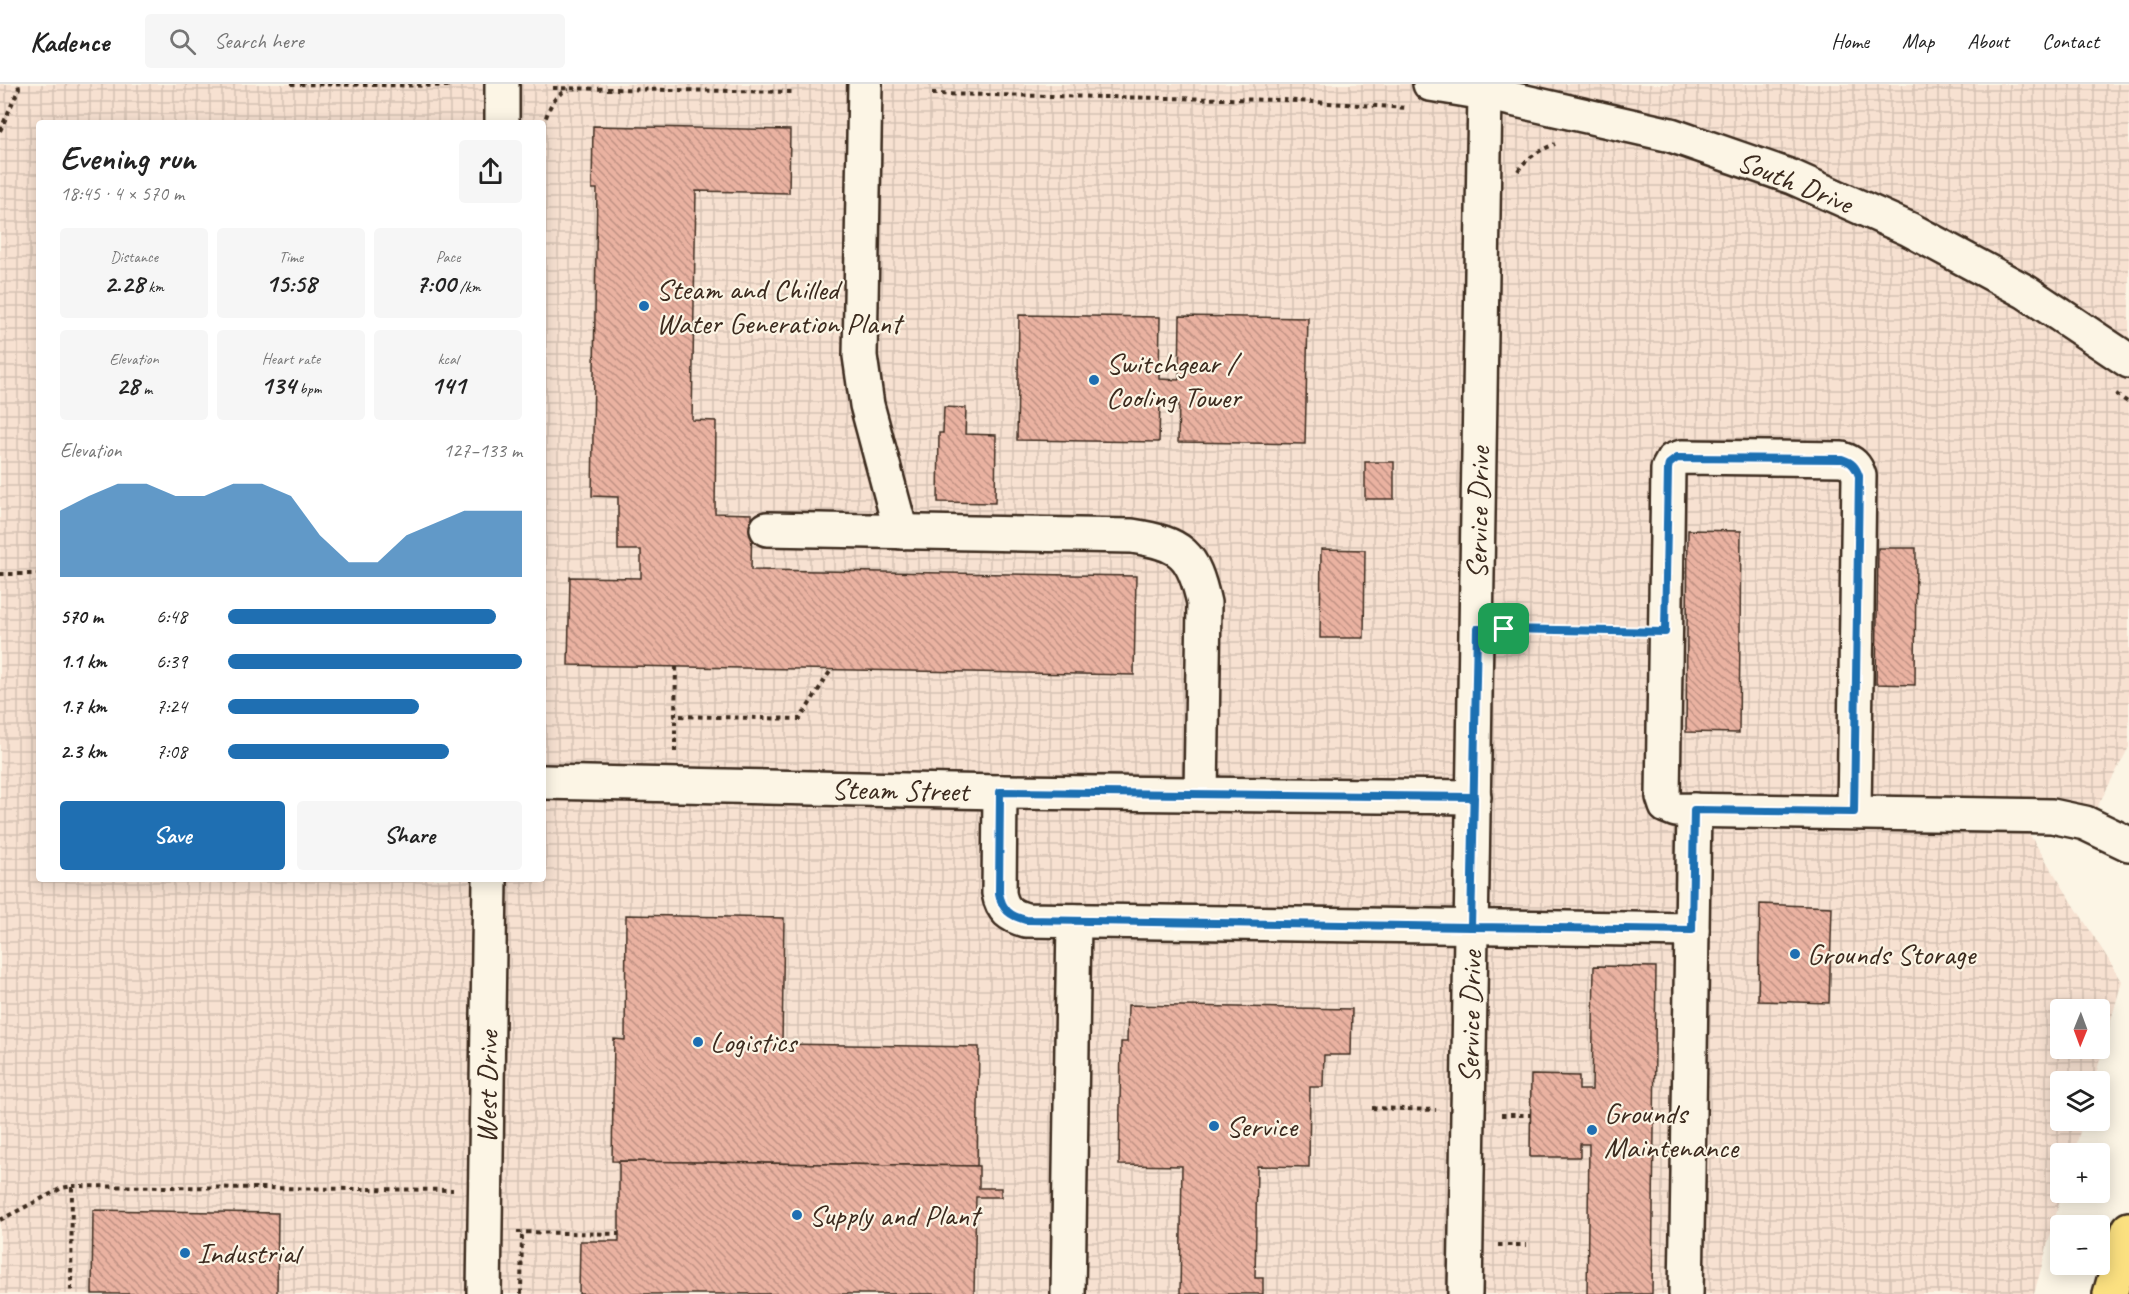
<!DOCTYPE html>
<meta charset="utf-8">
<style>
:root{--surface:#fff;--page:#f6f6f6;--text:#222;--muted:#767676;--line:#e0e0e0;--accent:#1f6fb2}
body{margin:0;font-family:Caveat,sans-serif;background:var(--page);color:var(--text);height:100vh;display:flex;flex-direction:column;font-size:22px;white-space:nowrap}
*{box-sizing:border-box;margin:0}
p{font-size:20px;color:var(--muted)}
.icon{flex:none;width:33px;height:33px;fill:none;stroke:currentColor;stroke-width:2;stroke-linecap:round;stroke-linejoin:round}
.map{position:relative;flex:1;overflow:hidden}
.panel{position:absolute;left:36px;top:36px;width:510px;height:762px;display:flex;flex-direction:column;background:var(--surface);border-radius:6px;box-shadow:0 3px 15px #0003}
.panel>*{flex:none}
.needle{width:39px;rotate:181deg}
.buttons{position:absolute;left:2050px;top:915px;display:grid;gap:12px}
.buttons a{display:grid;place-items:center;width:60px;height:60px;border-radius:6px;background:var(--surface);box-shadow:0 3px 15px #0003;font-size:30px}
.pin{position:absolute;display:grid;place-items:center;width:51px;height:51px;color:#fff;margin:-26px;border-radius:12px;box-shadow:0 3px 9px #0006}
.round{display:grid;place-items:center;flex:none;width:63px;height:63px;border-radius:6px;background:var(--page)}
.head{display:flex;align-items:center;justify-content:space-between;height:102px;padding:0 24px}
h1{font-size:33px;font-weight:700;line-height:45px}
.stats{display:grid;grid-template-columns:repeat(3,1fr);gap:9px;height:102px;padding:6px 24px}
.stats div{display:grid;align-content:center;border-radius:6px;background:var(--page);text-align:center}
.stats b{font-size:26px;font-weight:700}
.stats small{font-size:16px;font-weight:400}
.stats p{font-size:16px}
.chart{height:168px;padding:12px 24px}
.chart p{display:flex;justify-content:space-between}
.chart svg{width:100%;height:108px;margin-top:6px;fill:var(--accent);opacity:.7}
.action{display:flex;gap:12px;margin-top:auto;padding:12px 24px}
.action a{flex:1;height:69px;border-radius:6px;background:var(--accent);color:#fff;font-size:24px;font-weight:700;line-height:69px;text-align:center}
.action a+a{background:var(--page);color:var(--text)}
ul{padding:0 24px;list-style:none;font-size:20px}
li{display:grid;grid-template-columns:96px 72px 1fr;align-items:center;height:45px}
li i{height:15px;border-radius:8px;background:var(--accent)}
header{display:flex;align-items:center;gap:36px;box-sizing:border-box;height:84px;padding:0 30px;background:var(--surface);border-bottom:2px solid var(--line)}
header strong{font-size:28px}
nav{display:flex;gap:33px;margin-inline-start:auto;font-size:21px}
.search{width:420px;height:54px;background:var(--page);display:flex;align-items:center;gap:15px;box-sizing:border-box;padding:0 21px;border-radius:6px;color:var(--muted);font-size:22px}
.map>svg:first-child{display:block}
.industrial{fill:url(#industrial-grid);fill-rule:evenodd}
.building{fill:url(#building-back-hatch);stroke:#3b2a1e;stroke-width:1.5}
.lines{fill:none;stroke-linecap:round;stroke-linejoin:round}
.minor-casing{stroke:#3b2a1e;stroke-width:38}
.major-casing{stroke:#3b2a1e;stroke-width:38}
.path{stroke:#3b2a1e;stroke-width:4;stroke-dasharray:4.5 4.5;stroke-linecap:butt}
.minor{stroke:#fcf5e5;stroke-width:33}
.major{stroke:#fbe080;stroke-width:33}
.route-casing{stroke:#fff;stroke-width:12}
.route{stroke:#1f6fb2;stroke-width:8}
.poi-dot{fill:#1f6fb2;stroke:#fcf5e5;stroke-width:2}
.labels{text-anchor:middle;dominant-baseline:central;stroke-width:4.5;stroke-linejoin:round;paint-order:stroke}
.street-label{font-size:30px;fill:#3b2a1e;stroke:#fcf5e5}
.poi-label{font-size:30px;fill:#3b2a1e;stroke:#fcf5e5;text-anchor:start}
</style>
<header>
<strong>Kadence</strong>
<div class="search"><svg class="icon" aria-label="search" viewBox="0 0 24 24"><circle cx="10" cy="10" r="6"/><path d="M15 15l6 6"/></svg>Search here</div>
<nav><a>Home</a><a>Map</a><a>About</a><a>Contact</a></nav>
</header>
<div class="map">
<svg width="2129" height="1210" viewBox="0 0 2129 1210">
<defs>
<pattern id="industrial-grid" width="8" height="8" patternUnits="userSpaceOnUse" patternTransform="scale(1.5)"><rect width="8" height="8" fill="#f7e1d1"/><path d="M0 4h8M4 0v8" fill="none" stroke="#d5c1b3"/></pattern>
<pattern id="building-back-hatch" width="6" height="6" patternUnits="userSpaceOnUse" patternTransform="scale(1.5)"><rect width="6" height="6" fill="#eab2a1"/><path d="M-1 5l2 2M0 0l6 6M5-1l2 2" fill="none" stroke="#bf9183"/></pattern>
</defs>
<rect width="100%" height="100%" fill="#fcf5e5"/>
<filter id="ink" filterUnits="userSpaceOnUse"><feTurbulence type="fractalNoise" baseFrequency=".0167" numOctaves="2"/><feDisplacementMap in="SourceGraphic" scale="12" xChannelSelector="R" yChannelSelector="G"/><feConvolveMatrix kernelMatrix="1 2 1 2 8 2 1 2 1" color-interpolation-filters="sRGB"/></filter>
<g filter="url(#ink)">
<!-- industrial -->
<path class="industrial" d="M0 0H2129V663L2094 729 2026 745 2122 897 2094 997 2061 998V1036L2083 1037 2074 1069 2061 1070 2062 1109 2034 1210H0ZM39 39H543V795H39ZM2061 926H2100V964H2061Z"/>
<!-- building -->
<g class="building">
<polygon points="593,42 790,46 789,109 696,107 692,336 716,337 715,429 752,430 751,486 1136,492 1134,591 568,581 570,493 641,494 641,466 618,466 618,413 592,412 597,105 592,105"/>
<polygon points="1019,231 1160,233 1159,295 1179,296 1180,232 1308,234 1305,360 1178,358 1179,317 1160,317 1159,358 1017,356"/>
<polygon points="944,323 966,324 965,350 996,351 995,419 938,418 939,349 943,349"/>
<rect x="1365" y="378" width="29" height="37"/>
<polygon points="1688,446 1741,447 1739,649 1686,648"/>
<polygon points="1878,464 1916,464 1915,601 1876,600"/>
<polygon points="1321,465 1365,466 1364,554 1320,554"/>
<polygon points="1760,820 1832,823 1829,919 1758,917"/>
<polygon points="626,831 784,834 782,960 979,963 977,1082 612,1077 614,955 625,956"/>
<polygon points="1594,882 1656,883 1652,1210 1587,1210 1589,1060 1580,1060 1580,1073 1530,1073 1531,991 1579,992 1579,1006 1592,1006"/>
<polygon points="1128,921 1352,925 1351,971 1324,971 1323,1003 1310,1003 1309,1083 1257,1082 1255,1194 1263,1194 1263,1210 1180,1210 1182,1082 1119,1081 1121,958 1127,958"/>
<polygon points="619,1077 979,1082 979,1104 1001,1104 1001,1113 976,1113 974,1210 579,1210 580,1157 619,1157"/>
<polygon points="93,1126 278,1129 277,1210 92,1210"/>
</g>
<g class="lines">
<defs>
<g id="minor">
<polyline points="865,0 860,272 867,321 901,448"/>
<polyline points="1430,0 1485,9 1671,51 1792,93 1909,145 2026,208 2129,277"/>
<polyline points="502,39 502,0"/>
<path d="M767 445 1132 452C1182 460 1193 469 1204 519L1201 710"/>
<polyline points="543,698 1000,708 1474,713"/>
<path d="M1000 708 999 809C1002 826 1010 832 1026 836L1692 846 1686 1210"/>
<path d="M1854 728 1859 392C1856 382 1852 378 1842 375L1682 373 1673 376 1668 385 1663 713 1666 722 1676 726 2052 732 2085 739 2129 760"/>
<polyline points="1692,846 1694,726"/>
<polyline points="484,1210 490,795"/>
<polyline points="1068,1210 1074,837"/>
<polyline points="1465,1210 1485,9"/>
</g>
<polyline id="major" points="2110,1210 2129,1145"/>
</defs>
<!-- minor casing -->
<use href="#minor" class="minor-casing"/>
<!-- major casing -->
<use href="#major" class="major-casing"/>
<!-- path -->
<g class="path">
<polyline points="291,0 451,2"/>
<polyline points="553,4 792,8"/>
<polyline points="932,10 1282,16 1408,24"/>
<path d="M543 42C548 28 552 10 569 6"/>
<polyline points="0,47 19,4 18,0"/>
<path d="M1518 87C1526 74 1540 66 1555 60"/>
<polyline points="2116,310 2129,319"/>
<polyline points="0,490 39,490"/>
<polyline points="1510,545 1631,547"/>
<polyline points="676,583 675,632 800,635 831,586"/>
<polyline points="675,668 675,632"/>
<polyline points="1372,1024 1436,1026"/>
<polyline points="1501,1031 1530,1031"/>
<polyline points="72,1102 453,1106"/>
<polyline points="0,1136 62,1104 72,1102 71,1210"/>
<polyline points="517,1148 619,1150"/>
<polyline points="1498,1161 1527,1161"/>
<polyline points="521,1210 522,1148"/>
</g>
<!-- minor -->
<use href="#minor" class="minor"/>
<!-- major -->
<use href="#major" class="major"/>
</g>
</g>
<g class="lines" filter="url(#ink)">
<defs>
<path id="route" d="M1504 545H1477L1471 843 1026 836C1010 832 1002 826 999 809L1000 708 1474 713 1471 843 1692 846 1694 726 1854 728 1859 392C1856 383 1852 378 1842 375L1677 374 1669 380 1668 385 1665 548 1504 545"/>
</defs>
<!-- route casing -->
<use href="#route" class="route-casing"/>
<!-- route -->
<use href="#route" class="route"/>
</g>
<!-- markers -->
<g class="poi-dot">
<circle cx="644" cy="222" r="6"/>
<circle cx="1094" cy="296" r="6"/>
<circle cx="1795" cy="870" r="6"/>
<circle cx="698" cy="958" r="6"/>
<circle cx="1214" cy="1042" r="6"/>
<circle cx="1592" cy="1046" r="6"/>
<circle cx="797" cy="1131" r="6"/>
<circle cx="185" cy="1169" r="6"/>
</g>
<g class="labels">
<!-- street labels -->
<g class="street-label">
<text transform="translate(1795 98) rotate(22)">South Drive</text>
<text transform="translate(1478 429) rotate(-89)">Service Drive</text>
<text transform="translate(900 706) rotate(1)">Steam Street</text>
<text transform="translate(1470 933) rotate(-89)">Service Drive</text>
<text transform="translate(487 1003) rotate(-89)">West Drive</text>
</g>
<!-- poi labels -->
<g class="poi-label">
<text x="656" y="205">Steam and Chilled<tspan x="656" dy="34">Water Generation Plant</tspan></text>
<text x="1106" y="279">Switchgear /<tspan x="1106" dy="34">Cooling Tower</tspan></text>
<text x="1807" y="870">Grounds Storage</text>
<text x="710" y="958">Logistics</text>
<text x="1604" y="1029">Grounds<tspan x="1604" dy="34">Maintenance</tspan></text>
<text x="1226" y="1042">Service</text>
<text x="809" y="1131">Supply and Plant</text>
<text x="197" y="1169">Industrial</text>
</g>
</g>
</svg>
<div class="buttons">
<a><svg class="needle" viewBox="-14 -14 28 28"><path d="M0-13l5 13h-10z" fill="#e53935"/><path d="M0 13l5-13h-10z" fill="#767676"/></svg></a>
<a><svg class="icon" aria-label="layers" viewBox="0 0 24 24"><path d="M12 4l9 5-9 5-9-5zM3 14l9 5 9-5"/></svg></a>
<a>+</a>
<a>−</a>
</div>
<div class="pin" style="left:1504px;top:545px;background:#1e9e55"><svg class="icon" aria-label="arrive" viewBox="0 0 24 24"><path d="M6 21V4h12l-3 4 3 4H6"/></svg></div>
<section class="panel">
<div class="head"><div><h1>Evening run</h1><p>18:45 · 4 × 570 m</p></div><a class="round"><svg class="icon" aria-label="share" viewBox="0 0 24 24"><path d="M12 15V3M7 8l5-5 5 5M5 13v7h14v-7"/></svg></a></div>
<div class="stats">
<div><p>Distance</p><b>2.28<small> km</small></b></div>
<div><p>Time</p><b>15:58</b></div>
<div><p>Pace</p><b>7:00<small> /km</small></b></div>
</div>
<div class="stats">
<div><p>Elevation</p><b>28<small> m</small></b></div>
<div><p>Heart rate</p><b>134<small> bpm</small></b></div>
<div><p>kcal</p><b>141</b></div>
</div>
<div class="chart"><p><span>Elevation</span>127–133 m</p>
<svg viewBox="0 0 160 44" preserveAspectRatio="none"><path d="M0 44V17L10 11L20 6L30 6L40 11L50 11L60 6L70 6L80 11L90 27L100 38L110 38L120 27L130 22L140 17L150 17L160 17V44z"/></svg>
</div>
<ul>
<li><b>570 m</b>6:48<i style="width:91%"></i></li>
<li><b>1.1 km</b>6:39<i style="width:100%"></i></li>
<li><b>1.7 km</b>7:24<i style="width:65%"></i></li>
<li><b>2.3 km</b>7:08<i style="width:75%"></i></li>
</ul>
<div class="action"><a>Save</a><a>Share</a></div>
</section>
</div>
